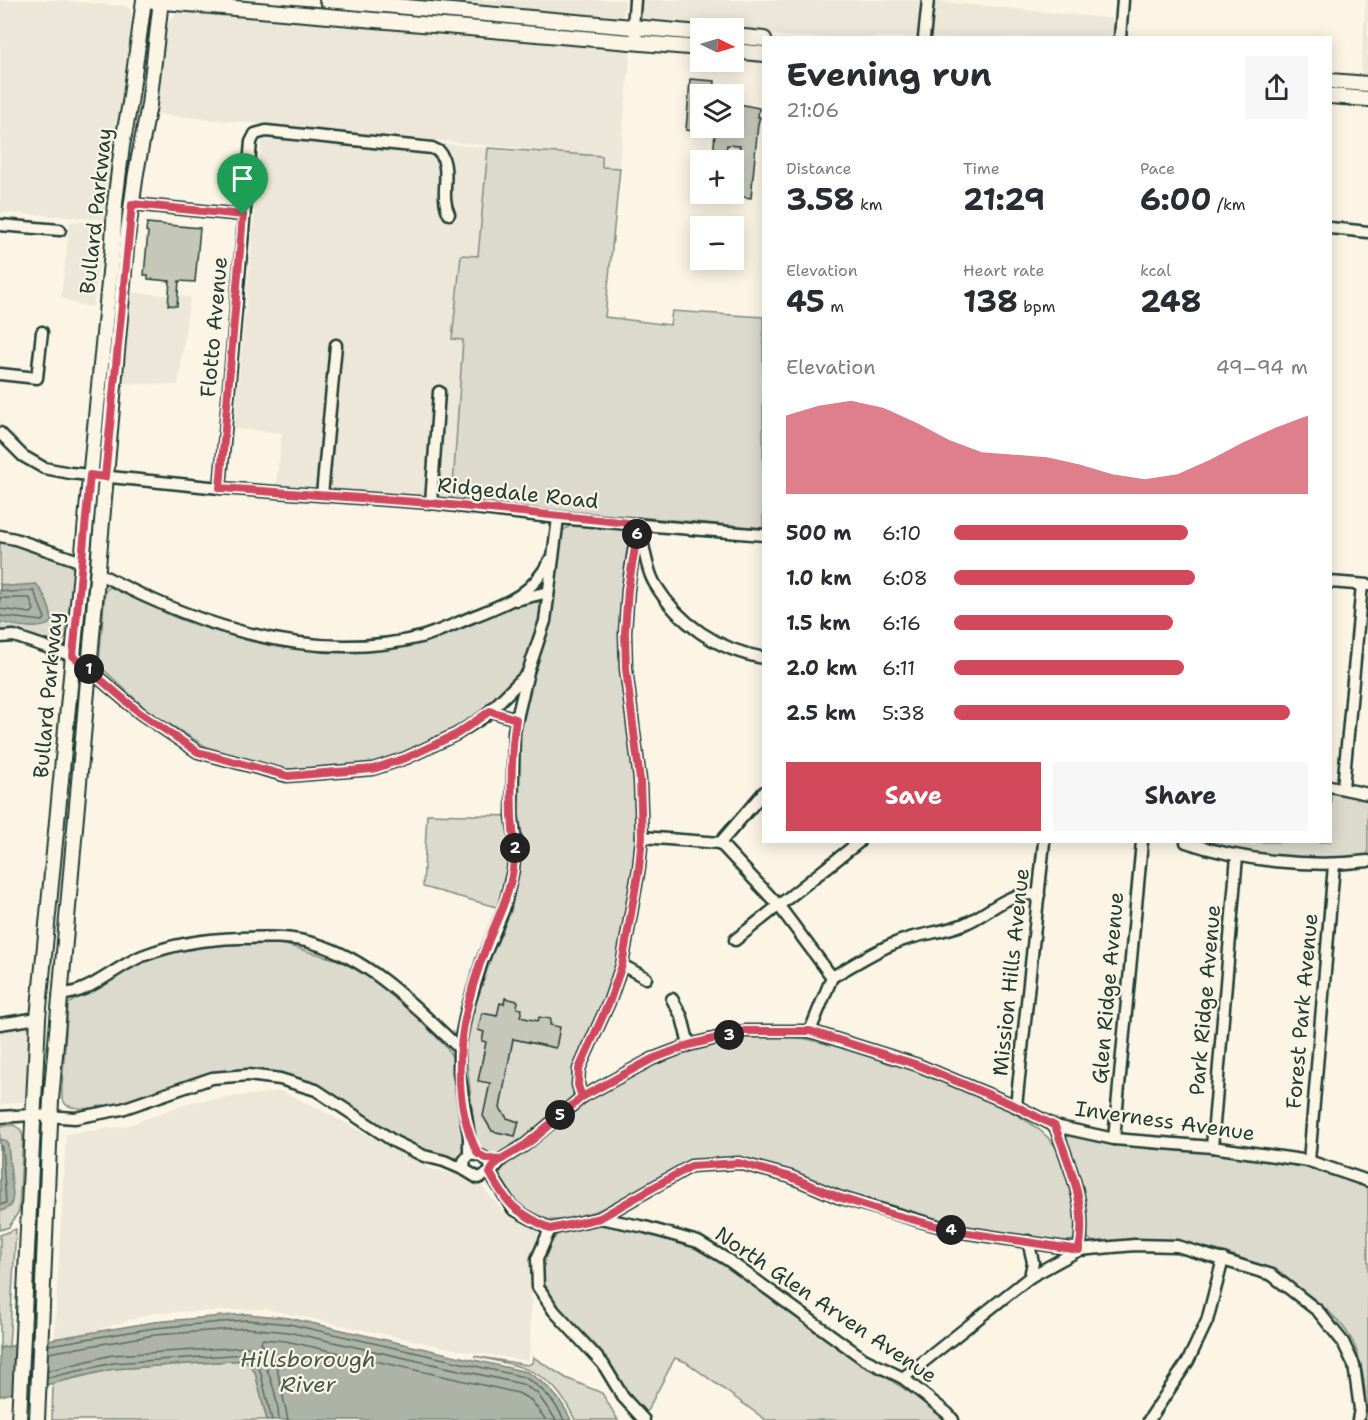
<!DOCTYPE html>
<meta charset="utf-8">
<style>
:root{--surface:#fff;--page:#f7f7f7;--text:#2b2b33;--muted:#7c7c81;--accent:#d1495b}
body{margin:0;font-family:"Shantell Sans",sans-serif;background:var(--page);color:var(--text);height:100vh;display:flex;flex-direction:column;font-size:22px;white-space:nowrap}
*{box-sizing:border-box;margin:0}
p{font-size:20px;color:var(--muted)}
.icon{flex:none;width:33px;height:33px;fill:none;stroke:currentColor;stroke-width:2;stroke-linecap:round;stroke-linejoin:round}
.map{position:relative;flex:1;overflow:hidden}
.panel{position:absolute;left:762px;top:36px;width:570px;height:807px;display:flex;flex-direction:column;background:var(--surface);border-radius:0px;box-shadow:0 3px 15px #0003}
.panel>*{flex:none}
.needle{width:39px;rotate:95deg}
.buttons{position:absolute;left:690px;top:18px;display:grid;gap:12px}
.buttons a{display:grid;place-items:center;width:54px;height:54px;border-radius:0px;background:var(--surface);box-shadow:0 3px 15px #0003;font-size:30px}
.pin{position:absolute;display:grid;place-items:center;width:51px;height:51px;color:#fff;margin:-62px -26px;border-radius:50% 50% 50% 0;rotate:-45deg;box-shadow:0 0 6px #0007}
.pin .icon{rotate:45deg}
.km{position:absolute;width:30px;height:30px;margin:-15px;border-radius:50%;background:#222;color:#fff;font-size:16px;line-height:30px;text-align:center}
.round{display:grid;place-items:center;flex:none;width:63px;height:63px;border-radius:0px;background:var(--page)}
.overview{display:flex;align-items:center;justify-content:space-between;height:102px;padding:0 24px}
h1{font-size:33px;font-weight:700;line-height:45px}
.metrics{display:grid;grid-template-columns:repeat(3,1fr);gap:9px;height:102px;padding:6px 24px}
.metrics div{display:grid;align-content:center}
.metrics b{font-size:30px;font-weight:700}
.metrics small{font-size:16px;font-weight:400}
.metrics p{font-size:16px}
.chart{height:168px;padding:12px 24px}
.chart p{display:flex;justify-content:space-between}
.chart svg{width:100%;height:108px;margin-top:6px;fill:var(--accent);opacity:.7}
.primary-button{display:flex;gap:12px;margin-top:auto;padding:12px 24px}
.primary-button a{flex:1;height:69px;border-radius:0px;background:var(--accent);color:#fff;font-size:24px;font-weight:700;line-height:69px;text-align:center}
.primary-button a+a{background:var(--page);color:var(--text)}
ul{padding:0 24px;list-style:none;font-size:20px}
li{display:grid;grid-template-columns:96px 72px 1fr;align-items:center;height:45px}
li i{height:15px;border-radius:8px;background:var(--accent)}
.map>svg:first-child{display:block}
.built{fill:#ece7d8}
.green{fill:#dcdacc;stroke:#7e8c80;stroke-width:1.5}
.water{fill:#aeb3a7;stroke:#758479;stroke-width:1.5}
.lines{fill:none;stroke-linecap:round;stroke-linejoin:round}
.shore{stroke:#586c62;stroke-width:1.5}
.building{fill:#c5c7b9;stroke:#1f3d34;stroke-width:1.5}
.minor-casing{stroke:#1f3d34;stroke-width:15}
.major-casing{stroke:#1f3d34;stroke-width:18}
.minor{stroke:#fcf5e5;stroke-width:10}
.major{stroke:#fcf5e5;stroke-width:14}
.route-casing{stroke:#fff;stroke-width:12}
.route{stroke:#d1495b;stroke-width:8}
.labels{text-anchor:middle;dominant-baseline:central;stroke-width:4.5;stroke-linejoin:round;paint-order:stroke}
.street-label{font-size:21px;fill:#1f3d34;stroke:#fcf5e5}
.water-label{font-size:22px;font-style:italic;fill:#435a51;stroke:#fcf5e5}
</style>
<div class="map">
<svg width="1368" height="1420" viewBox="0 0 1368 1420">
<rect width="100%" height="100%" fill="#fcf5e5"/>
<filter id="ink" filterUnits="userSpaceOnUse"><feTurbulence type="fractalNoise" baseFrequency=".0167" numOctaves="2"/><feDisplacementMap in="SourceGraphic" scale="12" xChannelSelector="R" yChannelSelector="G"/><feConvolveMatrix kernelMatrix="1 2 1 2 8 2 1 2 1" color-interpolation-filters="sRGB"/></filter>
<g filter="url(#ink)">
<!-- built -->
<g class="built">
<polygon points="0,0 54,0 125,6 130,9 132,14 107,220 0,212"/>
<polygon points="392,0 625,0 623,18"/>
<polygon points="640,0 923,0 919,37 799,37 761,34 734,28 638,22"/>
<polygon points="1366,0 1368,0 1368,80 1360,79"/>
<polygon points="933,1 1117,19 1116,37 929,38"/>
<polygon points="178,10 631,47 619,168 601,167 602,156 155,114 166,25"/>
<polygon points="263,125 488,148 478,256 460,255 452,338 463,340 452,501 276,486 282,433 234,429"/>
<polygon points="70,221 104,224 93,307 76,304 61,297"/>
<polygon points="127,292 190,297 178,385 119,383"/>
<polygon points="22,1025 29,1029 31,1040 26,1101 0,1105 0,1029"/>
<polygon points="282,1091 329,1114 431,1169 458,1175 478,1182 503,1211 544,1232 533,1257 529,1361 458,1350 266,1309 154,1313 54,1343 66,1134 126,1126 191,1102"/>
</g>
<!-- green -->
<g class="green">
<polygon points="488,148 602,156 602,167 620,168 605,317 670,325 672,311 763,317 763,528 452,501 463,340 452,339 461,255 478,256"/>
<path d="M573 524 624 530 631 539 625 580 637 835C634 877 629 922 618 964 608 997 592 1031 575 1062L572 1072 573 1098C564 1108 503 1156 493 1156 488 1156 481 1151 476 1149L474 1142 475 1134 467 1064 463 1055 465 1036 515 886 522 837 516 786 518 748 533 671 546 632 562 531Z"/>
<polygon points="0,541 25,546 70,563 74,571 68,633 63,640 53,641 0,633"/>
<path d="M111 586C132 588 153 608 172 616 195 626 222 633 246 640 318 660 397 651 466 626 489 618 510 604 534 600L539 603 542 613 536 644 529 661 513 686 489 707 460 728 396 759 372 764 301 771 276 768 213 751 148 711 102 668 99 664 105 591Z"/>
<path d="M1331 789 1368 798V857C1312 864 1254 856 1199 842H1330Z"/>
<polygon points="427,814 512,816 516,844 504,909 423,887"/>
<path d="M275 942 338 960 375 979 405 1005 447 1048 454 1060 466 1151 458 1158C445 1156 431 1154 418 1150 402 1144 388 1133 375 1124 333 1096 303 1074 251 1070 193 1065 115 1124 66 1105L62 1099V1087L68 1004C98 985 130 962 165 952 201 941 238 943 275 942Z"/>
<path d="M755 1036C770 1037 786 1036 801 1038 856 1048 1025 1101 1055 1146 1066 1162 1072 1184 1075 1202 1076 1214 1079 1227 1076 1238L1071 1241H1056L973 1231 888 1208 795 1174 690 1163 599 1210 566 1220H551L536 1216 501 1189 495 1169C573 1109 653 1047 755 1036Z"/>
<polygon points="14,1125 21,1130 23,1137 19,1211 9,1227 0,1230 0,1126"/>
<path d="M1072 1134 1153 1149 1250 1155 1292 1163 1368 1186V1420H1364C1367 1398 1364 1373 1357 1352 1342 1304 1255 1257 1208 1248 1171 1240 1132 1242 1094 1243L1088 1238 1065 1142 1067 1136Z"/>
<path d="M600 1225C639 1230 678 1236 713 1255L865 1364 925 1402 946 1420H766L686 1362 675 1358 646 1413C625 1395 617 1370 600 1350 583 1330 556 1312 545 1287 535 1263 549 1234 572 1226 580 1224 592 1226 600 1225Z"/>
<polygon points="16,1229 9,1346 0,1348 0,1235"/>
<path d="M474 1356 528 1365 532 1363 533 1357 566 1378 602 1393 618 1420H575C552 1369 524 1367 474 1356Z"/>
<polygon points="246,1360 255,1372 267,1420 52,1420 53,1383 113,1369"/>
</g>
<!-- water -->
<g class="water">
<path d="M0 584 9 586 36 584C45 593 51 610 52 622 40 632 14 625 0 622Z"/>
<polygon points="0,1139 6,1141 8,1144 13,1195 11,1206 0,1212"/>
<path d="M246 1314 289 1318 527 1372C547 1384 561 1398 571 1420H267L255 1372 245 1360 113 1369 0 1396V1348L154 1322Z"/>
</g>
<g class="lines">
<!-- shore -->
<g class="shore">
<polyline points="0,590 9,592 34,591 45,618 43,621 0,616"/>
<polyline points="0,598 30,598 34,610 31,613 0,609"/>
<polyline points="0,1145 2,1148 6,1203 0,1205"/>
<path d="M49 1345 154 1328 246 1320 289 1324 524 1377C543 1388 555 1401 564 1420"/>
<polyline points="48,1353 155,1335 246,1328 288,1332 522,1384 537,1393 556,1420"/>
<path d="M47 1371 112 1355 248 1347C268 1354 278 1401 279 1420"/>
<polyline points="47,1378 113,1363 246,1354 260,1370 272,1420"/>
<polyline points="288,1420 276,1364 261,1343 262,1339 286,1341 518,1393 531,1400 546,1420"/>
</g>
</g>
<!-- building -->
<g class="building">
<polygon points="690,79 715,81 714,94 700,94 700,132 686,130"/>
<polygon points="739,104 759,108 758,117 760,117 758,124 751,198 735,196 740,146 727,145 725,160 713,160 715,131 728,131 728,128 734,128 734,105"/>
<polygon points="147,223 200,228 195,282 179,281 177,306 168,305 170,281 148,279 148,275 144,275 148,232 146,231"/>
<polygon points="505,998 518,1001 517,1008 522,1009 520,1017 538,1021 539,1017 551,1019 550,1025 560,1027 556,1048 513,1039 500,1108 507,1118 519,1122 515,1136 492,1131 483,1116 490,1083 478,1081 486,1042 482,1041 484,1032 478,1030 482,1013 497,1016 500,1003 504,1004"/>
</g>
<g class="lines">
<defs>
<g id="minor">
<polyline points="635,0 633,27 639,43"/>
<polyline points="924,38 928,0"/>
<polyline points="1120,38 1123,0"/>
<polyline points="132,204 243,215"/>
<polyline points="0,225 60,230"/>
<polyline points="1330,228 1368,232"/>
<polyline points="0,374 37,378 42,332"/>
<polyline points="0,433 23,456 44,468 70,473 220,488 431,503 558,518 764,535"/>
<path d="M220 488 251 142 255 134 266 131 432 148 440 152C452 172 439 194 449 214"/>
<polyline points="322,495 336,345"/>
<polyline points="431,503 439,392"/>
<path d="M640 530C644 546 646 569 655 584 679 624 718 650 764 658"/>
<polyline points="0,536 15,539 82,562"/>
<path d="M98 573C195 625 310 665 421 637 438 632 455 624 472 617 507 603 531 596 550 560"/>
<polyline points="1330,582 1368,585"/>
<polyline points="516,600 548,592"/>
<polyline points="0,637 14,636 73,656 140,713 198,752 287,776 373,769 406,758 457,734 485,716 526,675"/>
<polyline points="491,711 516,719"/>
<polyline points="1330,786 1368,794"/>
<polyline points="1343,787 1362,585"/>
<polyline points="642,837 720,843 764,792"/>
<path d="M1186 842C1241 861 1311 868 1368 861"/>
<polyline points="720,843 779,906 832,977 810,1031"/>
<polyline points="735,940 859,842"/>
<polyline points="622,965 646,978"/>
<path d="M832 977C857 963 882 946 910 938 928 933 947 931 964 924 992 913 1006 890 1039 895"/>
<path d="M59 994C88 996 118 964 145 955 176 943 206 939 239 938 264 937 292 936 316 944 372 960 418 1010 459 1048"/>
<polyline points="672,999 682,1017 689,1045"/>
<polyline points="0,1024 38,1018"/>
<polyline points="582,1097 578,1085 579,1069 610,1000 622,965 639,868 642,837 640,780 626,669 625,632 628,589 638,524"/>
<polyline points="1016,1106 1044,842"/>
<polyline points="0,1117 32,1115 75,1118 122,1109 212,1078 248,1075 280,1079 316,1090 395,1142 424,1156 444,1161 465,1170"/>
<polyline points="1114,1139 1142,842"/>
<polyline points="1212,1147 1237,856"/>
<polyline points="469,1155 469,1136 459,1072 459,1048 466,1013 482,961 504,909 513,870 516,844 512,816 514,731 528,672 545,621 558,518"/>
<polyline points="1309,1161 1334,865"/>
<path d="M492 1168C486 1157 482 1154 469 1155L464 1161 465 1170 478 1178 490 1173 502 1159 525 1145 582 1097 652 1059 689 1045 745 1031H810L918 1065 1016 1106 1055 1126 1114 1139 1212 1147 1309 1161 1368 1181"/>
<polyline points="490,1173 513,1209 550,1229 600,1218 645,1227 698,1242 728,1260 864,1359 903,1378 947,1413 953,1420"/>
<polyline points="600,1218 691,1166 739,1163 791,1177 838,1197 955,1231 1079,1250 1135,1245 1177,1246 1272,1275 1318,1311 1343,1342 1354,1365 1360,1409 1358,1420"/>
<polyline points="550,1229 537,1259 538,1287 554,1311 603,1364 623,1397 644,1420"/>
<polyline points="1028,1241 1033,1262 1030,1277"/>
<path d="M903 1378 1030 1277 1079 1250C1088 1207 1070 1167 1055 1126"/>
<polyline points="1149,1420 1188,1361 1207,1321 1223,1259"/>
</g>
<g id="major">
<polyline points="327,0 700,33"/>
<polyline points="153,1 700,48"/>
<polyline points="734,36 764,39"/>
<polyline points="734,51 764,54"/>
<polyline points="1330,81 1368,84"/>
<polyline points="1330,96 1368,99"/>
<polyline points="19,1420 38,1018 113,241 115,203 122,146 130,103 144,0"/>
<polyline points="37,1420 51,1100 127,238 136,173 149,105 161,0"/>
</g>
</defs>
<!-- minor casing -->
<use href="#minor" class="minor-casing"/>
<!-- major casing -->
<use href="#major" class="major-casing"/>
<!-- minor -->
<use href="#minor" class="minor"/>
<!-- major -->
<use href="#major" class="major"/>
</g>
</g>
<g class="lines" filter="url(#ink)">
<defs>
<path id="route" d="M243 215 132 204 105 477 90 475 73 656 140 713 198 752 288 776 373 769 406 758 457 734 490 711 516 719C511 750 511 783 512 815 513 834 516 850 513 869 509 896 498 917 488 942 462 1008 445 1088 478 1154L486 1158 502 1159 525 1145 582 1097 652 1059 689 1045 745 1031H810L918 1065 1016 1106 1055 1126C1070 1167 1088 1207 1079 1250L955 1231 888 1213 838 1197 791 1177 739 1163 691 1166 600 1218 550 1229C515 1210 510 1209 490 1173 496 1158 514 1153 527 1144 546 1130 563 1113 582 1097L578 1085 579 1069 610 1000 622 965 639 868 642 837 640 780 626 669 625 632 628 589 639 524 431 503 220 488 243 215"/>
</defs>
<!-- route casing -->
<use href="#route" class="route-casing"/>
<!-- route -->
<use href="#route" class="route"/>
</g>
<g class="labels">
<!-- street labels -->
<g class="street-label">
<text transform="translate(96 211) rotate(-84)">Bullard Parkway</text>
<text transform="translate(214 327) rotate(-85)">Flotto Avenue</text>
<text transform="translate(518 493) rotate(6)">Ridgedale Road</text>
<text transform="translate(48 695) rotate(-85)">Bullard Parkway</text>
<text transform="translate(1011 972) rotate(-84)">Mission Hills Avenue</text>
<text transform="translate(1108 988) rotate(-85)">Glen Ridge Avenue</text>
<text transform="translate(1205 1000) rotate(-85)">Park Ridge Avenue</text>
<text transform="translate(1302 1011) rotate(-85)">Forest Park Avenue</text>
<text transform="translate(1165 1121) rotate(8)">Inverness Avenue</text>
<text transform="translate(826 1305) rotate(34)">North Glen Arven Avenue</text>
</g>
<!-- water labels -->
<g class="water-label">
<text x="308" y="1359">Hillsborough<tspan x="308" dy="25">River</tspan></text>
</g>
</g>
</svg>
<div class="buttons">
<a><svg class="needle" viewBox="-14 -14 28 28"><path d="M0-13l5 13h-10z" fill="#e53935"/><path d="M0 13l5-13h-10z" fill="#7c7c81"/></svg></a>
<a><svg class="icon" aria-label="layers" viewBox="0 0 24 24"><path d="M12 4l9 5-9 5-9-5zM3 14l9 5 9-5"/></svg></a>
<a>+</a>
<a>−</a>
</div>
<div class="pin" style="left:243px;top:215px;background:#1e9e55"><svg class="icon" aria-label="arrive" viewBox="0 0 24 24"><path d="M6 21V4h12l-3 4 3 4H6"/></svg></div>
<b class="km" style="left:89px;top:669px">1</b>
<b class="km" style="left:515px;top:848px">2</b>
<b class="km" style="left:729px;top:1035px">3</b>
<b class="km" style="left:951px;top:1230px">4</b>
<b class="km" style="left:560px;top:1115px">5</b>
<b class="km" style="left:637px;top:534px">6</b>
<section class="panel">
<div class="overview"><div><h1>Evening run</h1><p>21:06</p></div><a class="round"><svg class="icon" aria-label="share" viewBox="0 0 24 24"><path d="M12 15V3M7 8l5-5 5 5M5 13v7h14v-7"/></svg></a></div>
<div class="metrics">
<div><p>Distance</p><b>3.58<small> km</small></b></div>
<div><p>Time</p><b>21:29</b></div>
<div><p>Pace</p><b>6:00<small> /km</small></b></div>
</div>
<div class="metrics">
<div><p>Elevation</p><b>45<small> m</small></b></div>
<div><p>Heart rate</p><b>138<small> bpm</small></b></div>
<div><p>kcal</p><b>248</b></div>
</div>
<div class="chart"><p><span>Elevation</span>49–94 m</p>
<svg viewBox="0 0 160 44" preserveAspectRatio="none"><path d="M0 44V12L10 8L20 6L30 9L40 15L50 22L60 27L70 28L80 29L90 32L100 36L110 38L120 36L130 30L140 23L150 17L160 12V44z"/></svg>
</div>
<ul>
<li><b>500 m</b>6:10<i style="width:66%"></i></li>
<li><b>1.0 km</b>6:08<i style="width:68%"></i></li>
<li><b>1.5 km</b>6:16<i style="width:62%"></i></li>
<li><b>2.0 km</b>6:11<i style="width:65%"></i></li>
<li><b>2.5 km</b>5:38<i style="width:95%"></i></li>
</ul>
<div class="primary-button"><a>Save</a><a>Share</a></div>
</section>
</div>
